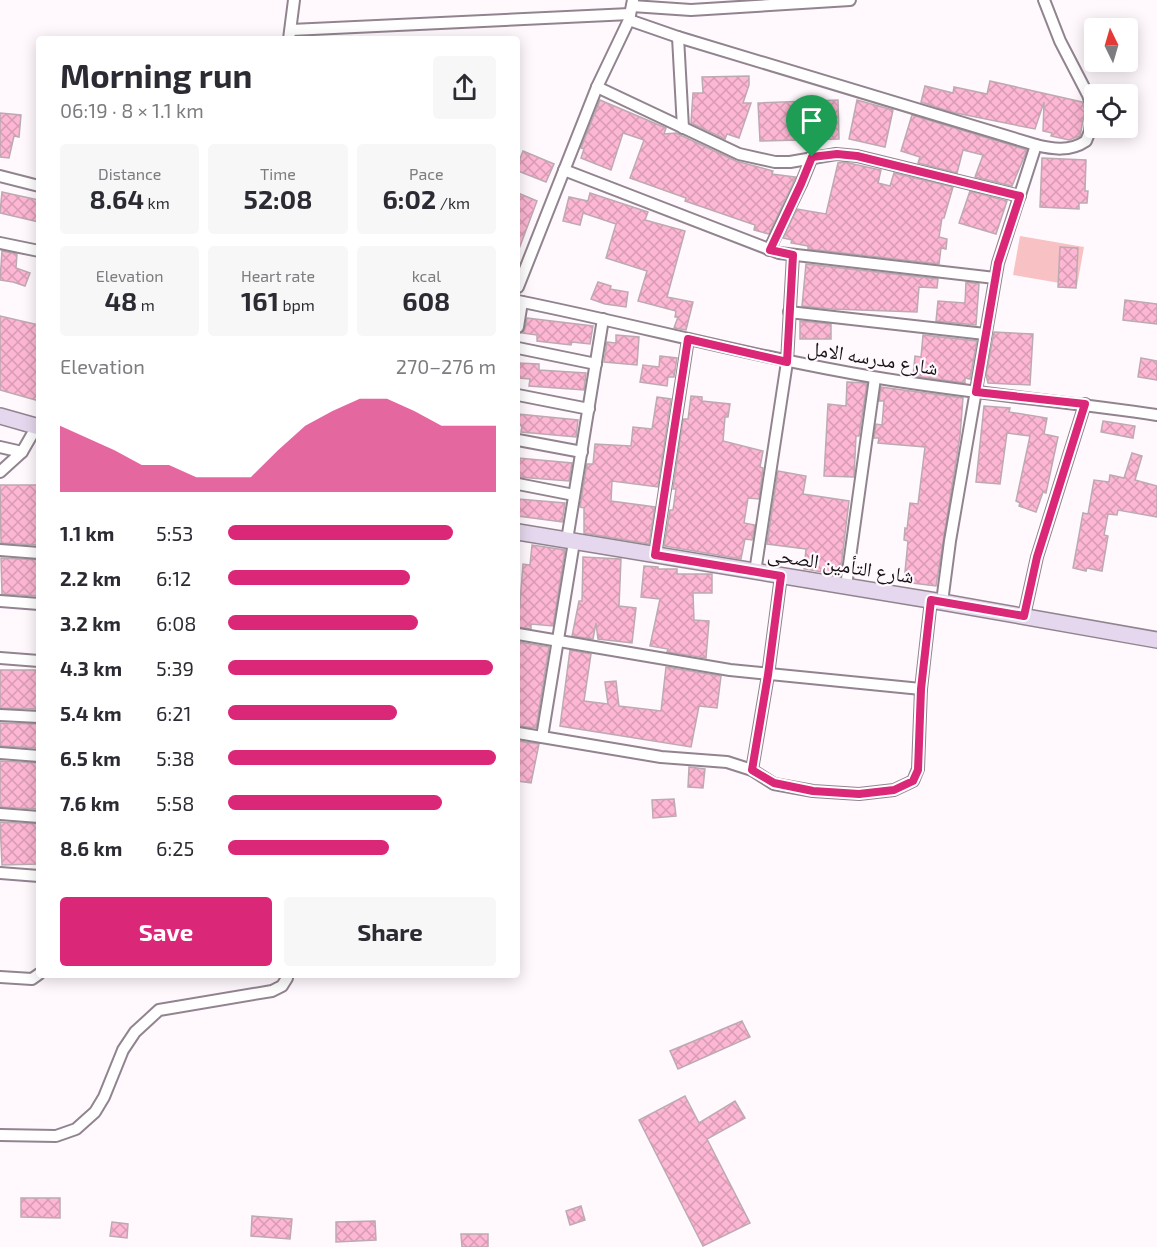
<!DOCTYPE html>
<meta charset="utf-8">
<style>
:root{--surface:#fff;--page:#f7f7f7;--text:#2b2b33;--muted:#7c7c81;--accent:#db2777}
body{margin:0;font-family:"Exo 2","Noto Naskh Arabic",sans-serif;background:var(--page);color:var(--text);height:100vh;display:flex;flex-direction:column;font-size:22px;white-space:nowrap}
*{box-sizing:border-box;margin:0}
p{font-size:20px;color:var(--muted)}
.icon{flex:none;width:33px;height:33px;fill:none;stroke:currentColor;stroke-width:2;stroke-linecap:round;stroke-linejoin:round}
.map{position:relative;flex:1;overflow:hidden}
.side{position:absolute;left:36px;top:36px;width:484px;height:942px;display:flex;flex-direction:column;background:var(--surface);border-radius:6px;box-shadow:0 3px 15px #0003}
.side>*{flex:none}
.needle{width:39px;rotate:355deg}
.tools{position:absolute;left:1084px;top:18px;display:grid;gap:12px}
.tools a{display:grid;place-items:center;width:54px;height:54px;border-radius:6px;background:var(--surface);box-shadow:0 3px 15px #0003;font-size:30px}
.pin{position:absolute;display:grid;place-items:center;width:51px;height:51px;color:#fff;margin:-62px -26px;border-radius:50% 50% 50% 0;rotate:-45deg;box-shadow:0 0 6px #0007}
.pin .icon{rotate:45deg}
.round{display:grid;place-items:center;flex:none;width:63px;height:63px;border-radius:6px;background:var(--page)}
.summary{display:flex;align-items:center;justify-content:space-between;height:102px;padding:0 24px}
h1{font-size:33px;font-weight:700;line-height:45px}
.stats{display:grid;grid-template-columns:repeat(3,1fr);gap:9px;height:102px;padding:6px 24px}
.stats div{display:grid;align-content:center;border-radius:6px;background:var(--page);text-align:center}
.stats b{font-size:26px;font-weight:700}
.stats small{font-size:16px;font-weight:400}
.stats p{font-size:16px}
.chart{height:168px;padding:12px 24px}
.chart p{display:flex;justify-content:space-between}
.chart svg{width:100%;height:108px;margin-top:6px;fill:var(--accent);opacity:.7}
.cta{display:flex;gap:12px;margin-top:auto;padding:12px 24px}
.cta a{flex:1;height:69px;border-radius:6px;background:var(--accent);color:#fff;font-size:24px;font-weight:700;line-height:69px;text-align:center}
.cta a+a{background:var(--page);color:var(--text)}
ul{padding:0 24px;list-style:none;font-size:20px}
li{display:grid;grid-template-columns:96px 72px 1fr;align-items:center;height:45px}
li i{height:15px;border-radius:8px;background:var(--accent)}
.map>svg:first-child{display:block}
.pitch{fill:#f8c2c5}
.building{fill:url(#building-cross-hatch);stroke:#bdaab1;stroke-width:1.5}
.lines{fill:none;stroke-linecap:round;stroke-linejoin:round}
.street-casing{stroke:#92848f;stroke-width:14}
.secondary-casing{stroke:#92848f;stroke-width:18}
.street{stroke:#fff;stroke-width:10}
.secondary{stroke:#e5d8ee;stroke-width:15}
.route-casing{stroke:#fff;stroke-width:12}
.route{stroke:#db2777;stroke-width:8}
.labels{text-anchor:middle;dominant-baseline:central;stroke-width:4.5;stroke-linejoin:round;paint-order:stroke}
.street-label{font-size:20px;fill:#171216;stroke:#fff9fe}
</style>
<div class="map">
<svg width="1157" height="1247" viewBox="0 0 1157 1247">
<defs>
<pattern id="building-cross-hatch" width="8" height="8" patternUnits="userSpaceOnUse" patternTransform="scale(1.5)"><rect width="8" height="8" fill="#fdb6d3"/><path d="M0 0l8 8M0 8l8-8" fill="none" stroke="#d89bb4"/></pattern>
</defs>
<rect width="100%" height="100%" fill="#fff9fe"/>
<!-- pitch -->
<polygon class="pitch" points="1020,236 1084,247 1077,286 1013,275"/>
<!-- building -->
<g class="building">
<polygon points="749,76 749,85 743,103 751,103 739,138 727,134 725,139 691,123 693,93 703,93 702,77"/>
<polygon points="990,81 1082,102 1085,110 1080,136 1069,140 1051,136 1052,133 1043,131 1044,102 1035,129 951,112 921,102 925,86 953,93 954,87 987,94"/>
<polygon points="600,100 666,128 664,134 676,133 736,161 773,171 772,174 796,177 769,234 754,230 755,225 685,201 686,198 630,178 644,140 623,133 611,170 581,158 584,149 581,148"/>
<polygon points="838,100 839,139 760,141 758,103"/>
<polygon points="857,100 893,110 885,147 849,139"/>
<polygon points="0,113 21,115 19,137 14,136 9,158 0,157"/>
<polygon points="912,115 1027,150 1012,186 975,177 983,155 963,150 957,173 918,163 920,157 901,151"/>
<polygon points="523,151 554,164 546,182 518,171 518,164"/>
<polygon points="1042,158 1086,160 1085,191 1088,191 1087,203 1079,203 1079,209 1040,207"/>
<polygon points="844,162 881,170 878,183 890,186 894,173 953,187 944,218 942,218 939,237 947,239 946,249 941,248 939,264 808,249 808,246 791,243 792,240 783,238 797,209 826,214 838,163"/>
<polygon points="970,191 1007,201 996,234 959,223"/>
<polygon points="2,192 39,200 39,222 0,213"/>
<polygon points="518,193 537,201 519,249 518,248"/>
<polygon points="590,193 648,212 645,220 685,231 667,297 693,302 686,330 674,328 678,317 675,317 676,311 638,301 647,271 606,258 616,224 583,213 580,225 563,221 569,197 588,201"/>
<polygon points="1060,247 1078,248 1076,288 1058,287"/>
<polygon points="2,251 17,254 16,268 30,273 25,286 13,282 0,280"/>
<polygon points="806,264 938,279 937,288 919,287 917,312 831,309 802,306"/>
<polygon points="598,282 611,286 610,289 628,292 626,307 605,304 591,299"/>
<polygon points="966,282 979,284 976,325 936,321 938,301 965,303"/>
<polygon points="1125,300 1157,304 1157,324 1123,320"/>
<polygon points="0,316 39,325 39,401 0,390"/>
<polygon points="527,318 593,326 590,344 572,342 571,345 537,341 537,335 522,333 525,329"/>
<polygon points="800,321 831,324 831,339 800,339"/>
<polygon points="994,332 1033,334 1030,385 988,383 986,375"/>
<polygon points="616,335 639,337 637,365 604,362 607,342 616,343"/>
<polygon points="923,335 977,341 970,379 965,378 965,383 913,376 915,356 921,357"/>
<polygon points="660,356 677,358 674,377 668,377 667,386 640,382 643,365 659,367"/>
<polygon points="1141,358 1157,361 1157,380 1138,377"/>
<polygon points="518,363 539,364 539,370 586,373 584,390 529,386 530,379 518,378"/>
<polygon points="847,382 867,383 859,436 856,436 854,477 824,476 828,404 846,406"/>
<polygon points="881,387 963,398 960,436 936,586 904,582 908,541 904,540 905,528 907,529 910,503 918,504 925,447 878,443 879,438 874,438 876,424 882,425 884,401 879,401"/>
<polygon points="691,396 702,397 702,401 730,404 728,417 725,417 723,441 763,451 760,467 763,468 759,499 748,498 744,523 755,525 752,540 745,539 741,559 664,546 670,510 673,510 676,489 673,489 683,419 688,419"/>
<polygon points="657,397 671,399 658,487 612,481 611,501 655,507 649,544 584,533 584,508 580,507 587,464 593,464 595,444 631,446 633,427 652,429"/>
<polygon points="984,406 1010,408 1009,412 1047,418 1044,434 1058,437 1046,493 1043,492 1036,512 1019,506 1020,503 1016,501 1030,436 1007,433 1000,484 976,482"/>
<polygon points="518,414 578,420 576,437 521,432 522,426 518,425"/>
<polygon points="1103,421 1135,426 1133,438 1101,432"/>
<polygon points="1132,453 1142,456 1135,480 1157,486 1157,517 1118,510 1117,515 1108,514 1104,535 1108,536 1102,571 1087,568 1086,571 1073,568 1083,513 1088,514 1094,480 1109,482 1110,475 1124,478"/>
<polygon points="518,458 572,463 569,481 518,477"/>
<polygon points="778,471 806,476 803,494 849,501 840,575 804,569 806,549 767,544"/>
<polygon points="0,485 39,485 39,545 1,543"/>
<polygon points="518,499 565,503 562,522 518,516"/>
<polygon points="532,545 565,550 553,626 531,624 531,629 518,627 523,564 530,565"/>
<polygon points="583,557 621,559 619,606 636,608 632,643 598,639 596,623 593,639 572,636 579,601 582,601"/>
<polygon points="1,558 39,560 39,596 2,594"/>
<polygon points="644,566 658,567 658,569 677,569 677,574 712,574 712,593 693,593 694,620 709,621 706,658 667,652 668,649 650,646 660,599 641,597"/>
<polygon points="518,642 549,647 536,728 518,726"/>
<polygon points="570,650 591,654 584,701 608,704 605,682 616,681 619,706 661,711 666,667 721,676 717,708 699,706 691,747 560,726"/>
<polygon points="0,670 39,670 39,709 0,708"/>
<polygon points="0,723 39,724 39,748 0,746"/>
<polygon points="518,741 539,744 531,783 518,781"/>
<polygon points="0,761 39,763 39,809 0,807"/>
<polygon points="689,767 705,769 703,788 688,787"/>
<polygon points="674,799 676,816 653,818 652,800"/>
<polygon points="0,822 39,824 39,864 2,865"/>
<polygon points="742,1021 750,1037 678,1069 670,1051"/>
<polygon points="685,1096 699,1123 735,1101 745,1118 707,1139 750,1223 703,1246 639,1120"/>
<polygon points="21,1198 60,1198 60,1218 21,1217"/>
<polygon points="581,1206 585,1220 570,1225 566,1211"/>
<polygon points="252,1216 292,1219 290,1239 251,1236"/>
<polygon points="375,1221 376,1240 336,1242 336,1222"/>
<polygon points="112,1222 128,1224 127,1238 110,1236"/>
<polygon points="461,1234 488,1234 488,1247 462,1247"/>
</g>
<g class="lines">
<defs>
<g id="street">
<polyline points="632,6 691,10 850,0"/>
<path d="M629 20 678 37 1036 145C1052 149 1070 152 1086 141L1090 131 1093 110 1088 95 1060 41 1044 0"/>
<polyline points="291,30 630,14"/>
<polyline points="678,37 683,128"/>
<polyline points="289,39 294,0"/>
<polyline points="597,87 739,154 775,162 790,162 836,154 857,156 1020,196"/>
<polyline points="564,170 779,253 995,278"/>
<polyline points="0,176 39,186"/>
<polyline points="0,243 39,251"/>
<polyline points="769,250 801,184 812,157"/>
<polyline points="518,287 597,87 629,20 633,0"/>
<path d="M518 301C637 325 754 357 873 377 967 393 1063 401 1157 415"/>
<polyline points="789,312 985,334"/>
<polyline points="518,327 522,302"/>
<polyline points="518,348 596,364"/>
<polyline points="518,395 589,409"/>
<polyline points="518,440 582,452"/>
<polyline points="0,447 22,452"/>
<polyline points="0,472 22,452 37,426"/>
<polyline points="518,484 574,495"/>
<polyline points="567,540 603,319"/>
<polyline points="0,550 39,553"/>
<polyline points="655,555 688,339"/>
<polyline points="755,572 787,362 793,255"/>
<polyline points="846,586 875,378"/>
<polyline points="0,601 39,604"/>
<polyline points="942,602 950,541 998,263 1036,145"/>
<polyline points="1024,616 1037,557 1085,404"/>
<polyline points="518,634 730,670 921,689"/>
<polyline points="0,658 39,661"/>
<polyline points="0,715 39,717"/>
<polyline points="518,733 661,757 727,762 752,770 774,784 813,791 859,794 894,790 913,781 918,769 921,689 931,600"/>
<polyline points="542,737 574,542"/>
<polyline points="0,753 39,756"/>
<polyline points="752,770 768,675 781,576"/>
<polyline points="0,814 39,817"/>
<polyline points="0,873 39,876"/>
<polyline points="0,977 32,979 39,974"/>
<polyline points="0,1135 56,1136 76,1129 95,1112 104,1097 123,1050 135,1032 159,1010 272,991 282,986 287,978 287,975"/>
</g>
<g id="secondary">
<polyline points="0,416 39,427"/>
<polyline points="518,532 942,602 1157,640"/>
</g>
</defs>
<!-- street casing -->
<use href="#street" class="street-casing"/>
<!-- secondary casing -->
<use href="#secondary" class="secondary-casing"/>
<!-- street -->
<use href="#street" class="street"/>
<!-- secondary -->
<use href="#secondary" class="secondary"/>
</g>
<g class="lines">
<defs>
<polygon id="route" points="837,154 857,156 1020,196 998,263 976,392 1085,404 1037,557 1024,616 931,600 921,689 918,770 913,781 894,790 859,794 813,791 774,783 752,770 768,675 781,576 655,555 688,339 787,362 793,255 770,250 801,184 812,157"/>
</defs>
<!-- route casing -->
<use href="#route" class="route-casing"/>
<!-- route -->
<use href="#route" class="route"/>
</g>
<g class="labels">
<!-- street labels -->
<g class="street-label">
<text transform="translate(873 357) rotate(9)">شارع مدرسه الامل</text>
<text transform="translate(841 564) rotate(9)">شارع التأمين الصحى</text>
</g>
</g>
</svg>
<div class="tools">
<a><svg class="needle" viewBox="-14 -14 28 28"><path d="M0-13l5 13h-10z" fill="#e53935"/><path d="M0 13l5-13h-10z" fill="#7c7c81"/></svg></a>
<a><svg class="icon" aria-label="locate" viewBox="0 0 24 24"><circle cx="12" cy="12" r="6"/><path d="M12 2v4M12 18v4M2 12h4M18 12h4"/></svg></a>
</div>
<div class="pin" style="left:812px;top:157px;background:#1e9e55"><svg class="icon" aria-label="arrive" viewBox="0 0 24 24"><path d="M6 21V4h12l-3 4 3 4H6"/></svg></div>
<section class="side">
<div class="summary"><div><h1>Morning run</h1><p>06:19 · 8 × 1.1 km</p></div><a class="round"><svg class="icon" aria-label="share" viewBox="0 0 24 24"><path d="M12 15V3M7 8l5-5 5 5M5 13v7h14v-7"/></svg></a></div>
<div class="stats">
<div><p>Distance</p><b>8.64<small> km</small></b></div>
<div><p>Time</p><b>52:08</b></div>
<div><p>Pace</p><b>6:02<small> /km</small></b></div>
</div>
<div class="stats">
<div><p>Elevation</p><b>48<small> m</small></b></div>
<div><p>Heart rate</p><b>161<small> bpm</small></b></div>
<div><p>kcal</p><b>608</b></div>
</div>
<div class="chart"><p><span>Elevation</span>270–276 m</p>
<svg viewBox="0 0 160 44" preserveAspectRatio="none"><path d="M0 44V17L10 22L20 27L30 33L40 33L50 38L60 38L70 38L80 27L90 17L100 11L110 6L120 6L130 11L140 17L150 17L160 17V44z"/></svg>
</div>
<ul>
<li><b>1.1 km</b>5:53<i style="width:84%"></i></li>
<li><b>2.2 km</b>6:12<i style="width:68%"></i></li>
<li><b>3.2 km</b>6:08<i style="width:71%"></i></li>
<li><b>4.3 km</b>5:39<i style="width:99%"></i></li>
<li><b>5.4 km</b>6:21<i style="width:63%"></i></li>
<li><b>6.5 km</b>5:38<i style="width:100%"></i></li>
<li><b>7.6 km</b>5:58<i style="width:80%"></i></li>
<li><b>8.6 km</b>6:25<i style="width:60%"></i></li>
</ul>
<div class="cta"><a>Save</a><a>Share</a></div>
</section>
</div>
